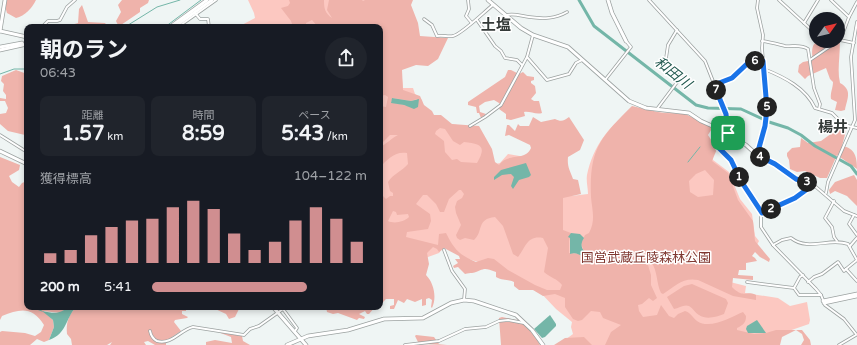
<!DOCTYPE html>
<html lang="ja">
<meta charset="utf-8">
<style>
:root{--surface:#171b24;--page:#20242c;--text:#f1f3f6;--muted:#9ea1a6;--accent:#d08e90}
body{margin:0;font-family:"Varela Round","Noto Sans JP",sans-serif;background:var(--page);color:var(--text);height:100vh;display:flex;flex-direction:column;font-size:15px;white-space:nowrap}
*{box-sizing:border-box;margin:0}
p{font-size:13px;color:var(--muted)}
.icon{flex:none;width:22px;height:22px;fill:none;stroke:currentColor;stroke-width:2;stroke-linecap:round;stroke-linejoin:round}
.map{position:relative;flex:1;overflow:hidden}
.side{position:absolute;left:24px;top:24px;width:359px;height:286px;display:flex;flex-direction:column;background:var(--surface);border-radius:8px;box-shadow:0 2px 6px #0003}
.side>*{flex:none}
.needle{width:26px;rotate:56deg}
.fabs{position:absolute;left:809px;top:12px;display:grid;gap:8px}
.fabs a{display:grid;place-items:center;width:36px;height:36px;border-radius:50%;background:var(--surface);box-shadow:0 2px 6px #0003;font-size:20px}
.pin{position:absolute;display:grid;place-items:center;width:34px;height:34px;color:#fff;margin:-17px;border-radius:8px;box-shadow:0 2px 6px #0006}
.km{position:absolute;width:20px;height:20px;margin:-10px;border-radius:50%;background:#222;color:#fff;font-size:11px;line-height:20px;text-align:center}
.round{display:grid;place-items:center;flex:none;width:42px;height:42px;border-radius:21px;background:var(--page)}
.head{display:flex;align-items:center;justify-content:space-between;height:68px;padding:0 16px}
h1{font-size:22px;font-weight:700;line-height:30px}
.metrics{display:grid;grid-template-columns:repeat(3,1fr);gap:6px;height:68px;padding:4px 16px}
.metrics div{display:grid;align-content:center;border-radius:8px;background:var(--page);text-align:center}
.metrics b{font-size:20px;font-weight:700}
.metrics small{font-size:11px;font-weight:400}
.metrics p{font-size:11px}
.chart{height:112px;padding:8px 16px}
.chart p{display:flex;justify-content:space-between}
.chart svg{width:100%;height:72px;margin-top:4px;stroke:var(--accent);stroke-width:6}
ul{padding:0 16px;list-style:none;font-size:13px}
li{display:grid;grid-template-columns:64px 48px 1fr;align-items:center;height:30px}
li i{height:10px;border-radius:5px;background:var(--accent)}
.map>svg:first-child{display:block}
.green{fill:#fcc8c1}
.forest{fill:#efb3ab;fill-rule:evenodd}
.water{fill:#74b6a8}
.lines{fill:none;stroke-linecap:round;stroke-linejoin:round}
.stream{stroke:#74b6a8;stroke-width:1}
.river{stroke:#74b6a8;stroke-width:3}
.street-casing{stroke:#9ca2a1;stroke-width:3.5}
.secondary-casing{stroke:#9ca2a1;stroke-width:4.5}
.street{stroke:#fff;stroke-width:2}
.secondary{stroke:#fff;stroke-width:3}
.route-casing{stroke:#fff;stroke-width:8}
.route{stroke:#1a73e8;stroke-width:5}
.labels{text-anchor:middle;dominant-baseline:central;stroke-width:3;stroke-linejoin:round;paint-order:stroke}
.park-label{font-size:13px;fill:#803831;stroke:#fff}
.water-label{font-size:14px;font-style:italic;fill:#1e564c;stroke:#fff}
.quarter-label{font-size:15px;font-weight:bold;fill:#343a38;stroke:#fff}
</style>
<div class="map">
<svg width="857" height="345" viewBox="0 0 857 345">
<rect width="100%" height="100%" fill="#eff5f4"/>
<!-- green -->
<path class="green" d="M248 0H405L401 69 403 88H413L415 94 422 100 427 132 449 124 475 127 495 164 500 163 508 154 531 158H565L571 196 588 194C588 188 586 181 587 175 593 146 610 124 634 108L654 112 685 114 700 122 702 140 711 150 713 160 729 172 740 199 752 214 755 236 759 241 748 262H736L730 282 746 286 745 293 778 298 790 306 807 302 810 320 809 324 780 334 772 345H558L573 334 571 327 572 322 556 309 539 291 491 266 462 257 444 247 439 253 428 257 380 294V27H238L255 18 254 13Z"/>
<!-- forest -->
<g class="forest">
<path d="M6 0H36C32 8 25 16 16 18L7 13 5 6Z"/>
<polygon points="122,0 149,0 148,3 140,8 140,12 118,27 113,27 118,25 116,21 121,12 118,5"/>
<path d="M289 0H324C324 9 325 13 332 18L327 10 329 0H362L363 1 365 0H413L411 5 418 23 420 36 448 38 438 59 428 66 416 65 402 70 403 90 420 96 424 105 432 111 434 115H441L452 124 479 126 492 149 495 162 499 165C508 152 525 162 531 148L530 145 509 135 505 136 507 125H509L515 131 518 124 520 126H529L533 117 541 122 555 119C561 122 564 121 569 117L584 140 580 150 568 157C567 167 570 170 573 179L578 180 581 194 563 198V230L571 233 569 241V253L589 255 584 252 581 243 585 235 589 233C596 220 592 210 591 197 589 149 600 138 632 106L662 113 685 114 713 127 708 135 717 149 712 161 728 173 738 200 753 221 755 241 770 259 769 262 760 257 755 252 752 256 755 258 757 261 746 263V270H739L738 275 753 276V280L733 278 732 287C744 299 745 290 756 295V300L733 296 698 280C683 277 675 286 663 294L661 293C656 283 658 271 651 262L648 265 651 275V285L657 298 653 301 649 298 642 304 638 305 639 311 643 317 657 315 661 305 669 316 674 318 678 314 685 311C691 313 692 317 697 321 710 330 731 317 743 312L746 316C746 323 743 325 737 328V330L754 334 766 333 776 330H802L810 340 811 345H801L804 340 802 334 796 330 782 337 780 345H605L611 332 621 325 603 318 600 312 591 311 582 320 578 321 573 319 565 307V298L555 294 543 296 533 290H519L514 286V282C507 279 503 281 496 277V272C482 266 484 270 472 273 470 273 468 273 465 274L458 267 454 268 453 266 458 263 455 259H460L459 256 444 248 439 252 437 249 433 247 427 253 429 264 426 275C434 283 437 298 432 308L431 307 432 300 429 298 426 299V305L422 306V299L415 302 407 299 404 303 398 300 394 309H390V306L394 305V299H386L380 305V193L386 199 390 196H393V193L390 191 388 182C393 174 402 171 408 164L407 153C395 151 388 159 380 167V147C385 145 392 138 398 135H390L380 145V106L386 107 388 97 385 95 380 96V27H318L312 20 306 23V27H293L291 21 281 8 288 6 290 3ZM393 98 411 101 417 99 416 108 391 102ZM440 128 445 129 453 141 460 145 464 142C481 144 487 146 477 163L461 162 457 159 452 160 445 152 444 141 435 134 436 131ZM705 170 714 180 713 195 698 197 690 192 689 181 696 174ZM459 190H461L464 194 462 198 457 201 455 207 456 213 461 225 456 235 457 238 460 240 465 238 474 240C484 231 476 219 495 217L503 226 513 254 518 257C526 247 527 235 543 238L548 248 544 272C549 277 558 279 562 285L560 290H547L535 285 508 270 494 259 488 258 476 262C459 255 454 249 446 233L439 234 438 245 406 237 407 232 428 229 431 221 430 214 416 204 423 195H427L436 204 440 212H444L449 199ZM393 211 396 212 397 215 408 214 409 217C404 222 394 224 388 221Z"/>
<polygon points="82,5 88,22 105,23 108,27 70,27 71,25 78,23 79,9"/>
<path d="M838 28C843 46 836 66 840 83 853 90 847 99 845 110L841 111 835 110 837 102 831 99C830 93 833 88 833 82L830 79 826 68 808 76 805 79 798 72 799 65 803 62 813 60C809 37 820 41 838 41Z"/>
<polygon points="16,70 27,74 27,135 25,135 8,131 0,124 0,114 6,113 8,108 5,101 0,101 0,98 6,99 6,95 3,91 4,84 1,81 2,76"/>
<path d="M508 70H511L519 74 523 72 527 76 534 77V80L531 81V83L535 86 536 93 531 99 534 101H539L542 113C536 115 530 111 524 112L525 116 511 120 506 119V114L499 109 501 106 499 103 494 100 485 102 479 106 480 112 486 114 481 118 479 113H477L476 107 468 105V102L505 77Z"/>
<path d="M839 128 844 129 846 131 842 146C855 148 857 157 857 169L837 155 827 178H820L805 171 797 172 790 169 789 160 787 156V153L792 148 800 147 801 138 808 143 821 141Z"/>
<path d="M0 157 20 165 19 170 9 176 12 182 19 187 22 183 27 181V307H68L61 313 43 311 53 320 54 327 49 340 44 342 37 339 30 345H0V332L2 331 25 333 35 336 41 332 44 325C32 306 20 309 2 316L0 320Z"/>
<polygon points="854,175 857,180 857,206 847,196 835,191 830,194 829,190 835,182"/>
<path d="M692 284 726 299 728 303 724 314C717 317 706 320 699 315 695 313 693 308 689 306 684 304 679 308 674 309L667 297 684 286Z"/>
<path d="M76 307H181L186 309V311H182V314L188 317 187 318 175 320 174 322 181 331 166 341V345H155L148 341 144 342 146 345H110L112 342 107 345H72L71 339 67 334C66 323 68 316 76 307Z"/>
<polygon points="211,307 252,307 248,310 243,308 239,309 235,317 229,319 226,314"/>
<polygon points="326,307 375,307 369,314 367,314 365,311 359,314 365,317 364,319 359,318 357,320 338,313 333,314 327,312"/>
<polygon points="502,317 516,320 519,319 532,330 540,345 501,345 499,318"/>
<polygon points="218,332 242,336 243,341 250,345 206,345 206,342 215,340 232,343 231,337"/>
<polygon points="416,335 434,337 439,344 447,345 419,344 415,336"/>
<polygon points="584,337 592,345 554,345 565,338"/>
</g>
<!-- water -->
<g class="water">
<polygon points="392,98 411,101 419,99 418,107 414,109 404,105 391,103"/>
<polygon points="526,163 531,175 529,177 519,180 513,189 511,186 514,177 511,174 502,175 494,180 494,177 501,170"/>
<path d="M571 233 580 234 584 238C579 245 582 252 590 255L587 257C581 257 577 251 570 254V238L568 237Z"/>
<path d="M68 307H76C65 319 67 334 49 340L54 327 53 320 42 311C53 313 59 315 68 307Z"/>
<polygon points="550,315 556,324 556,326 545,337 542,338 534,329"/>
<polygon points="757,320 766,333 748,333 746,329 747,326"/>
</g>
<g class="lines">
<!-- stream -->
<g class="stream">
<polyline points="125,27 157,7 180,0"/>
<polyline points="165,27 201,0"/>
<polyline points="0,74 14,69 27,69"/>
<polyline points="688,162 700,147"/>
<polyline points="31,307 42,311"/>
</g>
<!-- river -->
<polyline class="river" points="579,0 594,26 696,105 708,108 741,109 769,122 788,128 801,135 815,146 851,166 857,174"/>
<defs>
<g id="street">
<polyline points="468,0 469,9 466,16 471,22"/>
<polyline points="649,0 705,61 726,114 728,133 719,148 731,160 741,181 761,210 761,227 773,245 816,289 821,295 825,305 844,319 856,334"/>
<polyline points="758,0 757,8 763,35 762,48 767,109 765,126 757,155 775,164 796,179 816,187 844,211 857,216"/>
<polyline points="779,0 816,34"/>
<polyline points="831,0 849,17 857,2"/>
<polyline points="195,13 200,19 208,19 209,27"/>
<path d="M507 15C514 13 521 16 529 17 543 19 555 19 567 12"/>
<path d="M424 19 432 25 437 36C443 35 448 37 453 36 462 34 484 12 493 5"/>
<polyline points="477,20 495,46 501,51 505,58 517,60 522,65"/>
<polyline points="804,23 818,0"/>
<polyline points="42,27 48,21 57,21 60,20 67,7 75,0"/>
<polyline points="178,27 216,0"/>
<polyline points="840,39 838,37 843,33 849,17"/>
<polyline points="840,40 854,43"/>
<path d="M762 41C770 42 777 44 785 46 793 47 800 44 808 49L814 88 820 104 819 109"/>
<polyline points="825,41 831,45"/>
<polyline points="527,57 547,80 569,74 576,63 582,60"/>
<polyline points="810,60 838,41"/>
<path d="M764 69C784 77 806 88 815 108L832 113 844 125 857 128"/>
<polyline points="605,80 631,47 626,41"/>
<polyline points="714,85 732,78 749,62 763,61"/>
<polyline points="657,109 681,77 665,65 668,45 677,30"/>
<polyline points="470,126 485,117 501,105 527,57 533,35"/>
<polyline points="0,135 27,152"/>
<polyline points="826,193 828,182 838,159 855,120 851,57 857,22"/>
<polyline points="834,201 825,218 832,227 834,237 837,241"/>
<polyline points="762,213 795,198 810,187 812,184"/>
<polyline points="854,215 849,224 857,235"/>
<path d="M773 245 782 240 791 238C809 252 829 237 848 244L857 260 846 269 857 281"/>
<polyline points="850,246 857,238"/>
<polyline points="444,250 452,271 465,289 464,300"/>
<polyline points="747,282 794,288 799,295 821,295"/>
<polyline points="808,282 814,277 822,274 838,262 844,271 846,269"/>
<polyline points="794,288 800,277 803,275"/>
<path d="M150 331C151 336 153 339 157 341 172 345 180 330 193 327L244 335 250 329 259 326 283 309 297 328 295 331"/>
<polyline points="405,345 439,341 465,329 486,327 499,321 508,320 524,323"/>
<polyline points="839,345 856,335"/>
</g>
<g id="secondary">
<polyline points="488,0 521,28 533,35 568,47 629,101 646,108 689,113 701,121 728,133 746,145 757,155"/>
<polyline points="608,0 612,13 626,41"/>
<polyline points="170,27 207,0"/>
<polyline points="174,27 212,0"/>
<polyline points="0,31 5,0"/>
<polyline points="0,31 27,37"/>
<polyline points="0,47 22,43"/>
<polyline points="0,50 27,44"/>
<polyline points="0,151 27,164"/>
<polyline points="823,301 857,294"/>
<polyline points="824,303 857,296"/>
<polyline points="273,307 306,345"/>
<polyline points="287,345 308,336 348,330 384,319 423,318 451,303 464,300 474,301 516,315 532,330 543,345"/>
</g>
</defs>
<!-- street casing -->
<use href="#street" class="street-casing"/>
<!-- secondary casing -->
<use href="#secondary" class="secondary-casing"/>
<!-- street -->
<use href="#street" class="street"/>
<!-- secondary -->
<use href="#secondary" class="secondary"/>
</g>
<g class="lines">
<defs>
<polygon id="route" points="763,61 767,109 765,126 757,155 775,164 796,179 812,184 810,187 795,198 762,213 741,181 731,160 719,148 728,133 726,114 714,85 732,78 749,62"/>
</defs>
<!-- route casing -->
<use href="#route" class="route-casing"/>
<!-- route -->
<use href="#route" class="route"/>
</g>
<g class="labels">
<!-- park labels -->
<g class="park-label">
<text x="646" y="258">国営武蔵丘陵森林公園</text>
</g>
<!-- water labels -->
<g class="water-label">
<text transform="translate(673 73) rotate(38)">和田川</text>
</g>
<!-- quarter labels -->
<g class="quarter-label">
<text x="496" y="25">土塩</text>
<text x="833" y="127">楊井</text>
</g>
</g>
</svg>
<div class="fabs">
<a><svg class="needle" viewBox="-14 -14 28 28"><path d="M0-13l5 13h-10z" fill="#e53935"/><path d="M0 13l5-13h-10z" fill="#9ea1a6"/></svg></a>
</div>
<div class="pin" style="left:728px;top:133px;background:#1e9e55"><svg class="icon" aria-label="arrive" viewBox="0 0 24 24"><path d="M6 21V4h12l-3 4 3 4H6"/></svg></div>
<b class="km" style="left:739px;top:177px">1</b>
<b class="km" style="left:771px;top:209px">2</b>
<b class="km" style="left:807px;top:182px">3</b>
<b class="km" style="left:760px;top:157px">4</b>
<b class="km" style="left:767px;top:107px">5</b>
<b class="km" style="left:755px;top:61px">6</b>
<b class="km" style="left:716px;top:90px">7</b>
<section class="side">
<div class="head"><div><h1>朝のラン</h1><p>06:43</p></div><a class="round"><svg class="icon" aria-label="share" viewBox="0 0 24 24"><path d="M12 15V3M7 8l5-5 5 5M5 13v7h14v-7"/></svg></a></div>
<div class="metrics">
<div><p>距離</p><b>1.57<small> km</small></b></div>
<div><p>時間</p><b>8:59</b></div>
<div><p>ペース</p><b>5:43<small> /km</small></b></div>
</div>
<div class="chart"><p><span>獲得標高</span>104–122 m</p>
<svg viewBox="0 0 160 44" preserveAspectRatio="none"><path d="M5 44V38M15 44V36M25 44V27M35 44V22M45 44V18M55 44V17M65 44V10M75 44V6M85 44V11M95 44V26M105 44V36M115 44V31M125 44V18M135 44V10M145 44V17M155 44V31"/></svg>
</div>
<ul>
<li><b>200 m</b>5:41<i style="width:72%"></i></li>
</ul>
</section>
</div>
